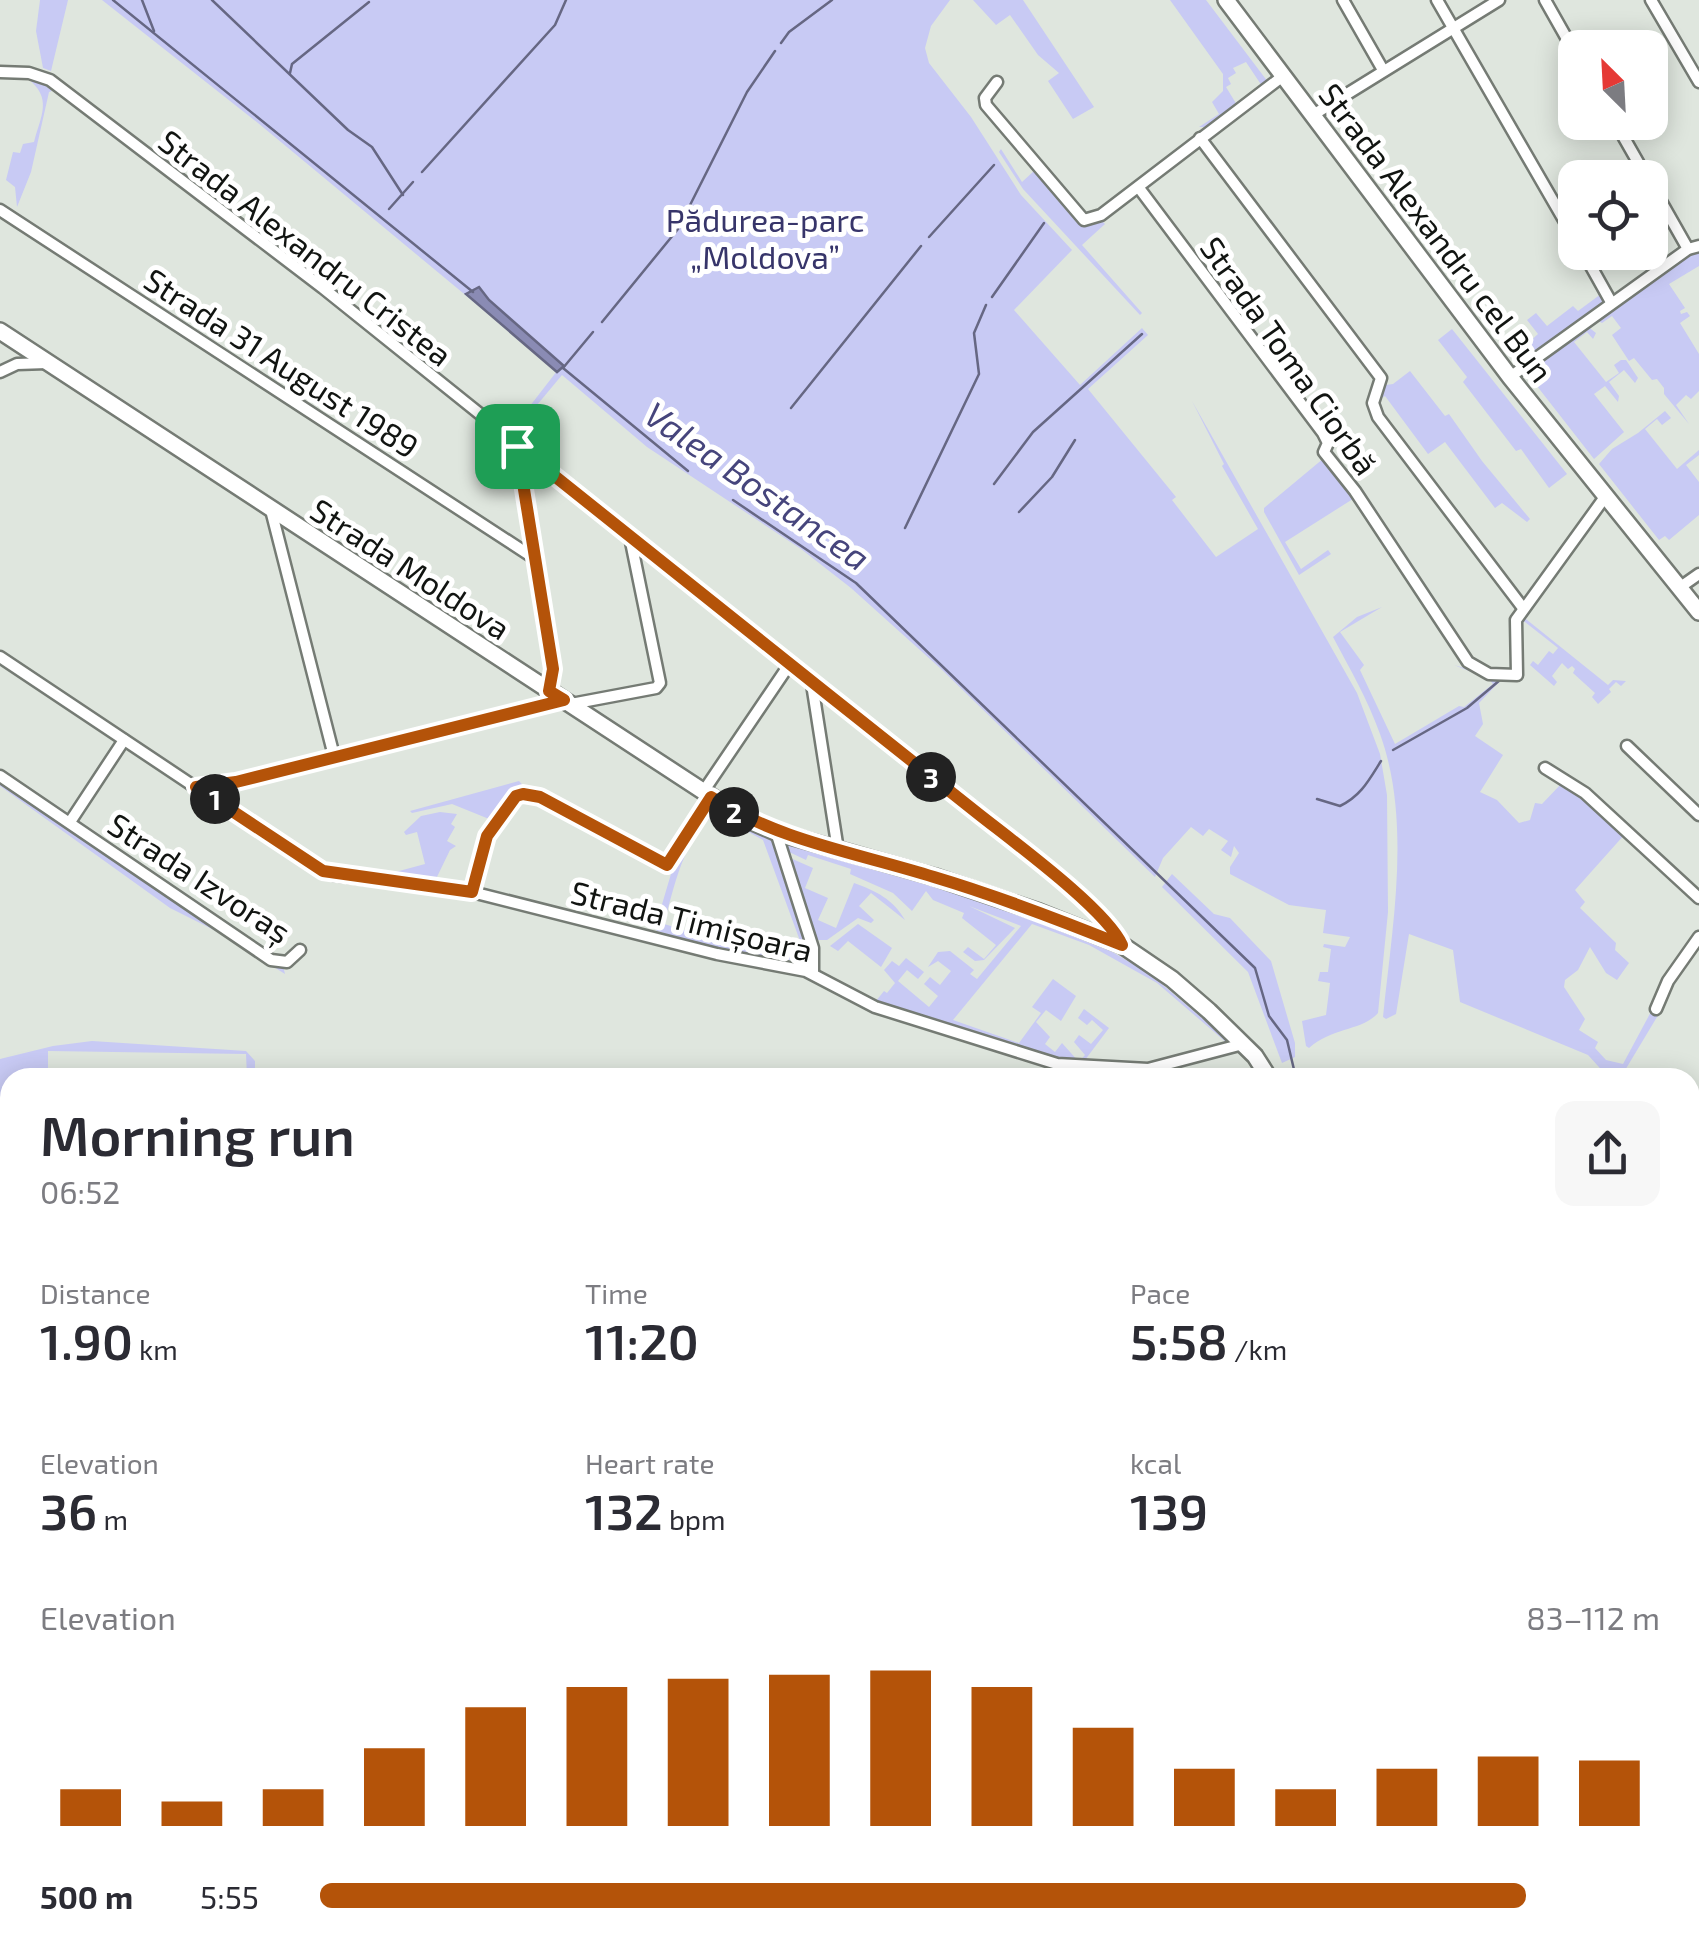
<!DOCTYPE html>
<meta charset="utf-8">
<style>
:root{--surface:#fff;--page:#f7f7f7;--text:#2b2b33;--muted:#7c7c81;--accent:#b45309}
body{margin:0;font-family:"Exo 2",sans-serif;background:var(--page);color:var(--text);height:100vh;display:flex;flex-direction:column;font-size:38px;white-space:nowrap}
*{box-sizing:border-box;margin:0}
p{font-size:32px;color:var(--muted)}
.icon{flex:none;width:55px;height:55px;fill:none;stroke:currentColor;stroke-width:2;stroke-linecap:round;stroke-linejoin:round}
.map{position:relative;flex:1;overflow:hidden}
.side{position:absolute;left:0px;top:1068px;width:1700px;height:888px;display:flex;flex-direction:column;background:var(--surface);border-radius:30px 30px 0 0;box-shadow:0 5px 25px #0003}
.side>*{flex:none}
.needle{width:65px;rotate:336deg}
.fabs{position:absolute;left:1558px;top:30px;display:grid;gap:20px}
.fabs a{display:grid;place-items:center;width:110px;height:110px;border-radius:20px;background:var(--surface);box-shadow:0 5px 25px #0003;font-size:50px}
.pin{position:absolute;display:grid;place-items:center;width:85px;height:85px;color:#fff;margin:-42px;border-radius:20px;box-shadow:0 5px 15px #0006}
.km{position:absolute;width:50px;height:50px;margin:-25px;border-radius:50%;background:#222;color:#fff;font-size:28px;line-height:50px;text-align:center}
.round{display:grid;place-items:center;flex:none;width:105px;height:105px;border-radius:20px;background:var(--page)}
.summary{display:flex;align-items:center;justify-content:space-between;height:170px;padding:0 40px}
h1{font-size:55px;font-weight:600;line-height:75px}
.figures{display:grid;grid-template-columns:repeat(3,1fr);gap:15px;height:170px;padding:10px 40px}
.figures div{display:grid;align-content:center}
.figures b{font-size:50px;font-weight:600}
.figures small{font-size:28px;font-weight:400}
.figures p{font-size:28px}
.chart{height:280px;padding:20px 40px}
.chart p{display:flex;justify-content:space-between}
.chart svg{width:100%;height:180px;margin-top:10px;stroke:var(--accent);stroke-width:6}
ul{padding:0 40px;list-style:none;font-size:32px}
li{display:grid;grid-template-columns:160px 120px 1fr;align-items:center;height:75px}
li i{height:25px;border-radius:12px;background:var(--accent)}
.map>svg:first-child{display:block}
.green{fill:#c8caf4;fill-rule:evenodd}
.water{fill:#8a8bb4;stroke:#666783;stroke-width:2.5}
.lines{fill:none;stroke-linecap:round;stroke-linejoin:round}
.stream{stroke:#666783;stroke-width:2.5}
.river{stroke:#8a8bb4;stroke-width:15}
.street-casing{stroke:#757b74;stroke-width:15}
.secondary-casing{stroke:#757b74;stroke-width:20}
.street{stroke:#fff;stroke-width:10}
.secondary{stroke:#fff;stroke-width:15}
.route-casing{stroke:#fff;stroke-width:20}
.route{stroke:#b45309;stroke-width:12}
.labels{text-anchor:middle;dominant-baseline:central;stroke-width:10;stroke-linejoin:round;paint-order:stroke}
.park-label{font-size:32px;fill:#37356a;stroke:#fff}
.street-label{font-size:32px;fill:#111411;stroke:#fff}
.water-label{font-size:35px;font-style:italic;fill:#46457c;stroke:#fff}
</style>
<div class="map">
<svg width="1699" height="1953" viewBox="0 0 1699 1953">
<rect width="100%" height="100%" fill="#dfe6de"/>
<!-- green -->
<g class="green">
<polygon points="40,0 68,0 51,71 43,68 36,31"/>
<path d="M102 0H950L931 26 925 48 929 63 971 117 1021 195 1072 250 1014 310 1080 385 1142 328 1148 335 1088 389 1176 497 1172 500 1216 557 1258 529 1222 466 1224 464 1192 401 1357 693 1380 754 1387 795 1388 912 1378 1013C1362 1031 1333 1027 1309 1048L1306 1046 1302 1021 1326 1015 1330 983 1318 981 1320 972H1328L1331 949 1323 947 1324 944 1345 947 1350 937 1323 933 1326 910 1289 905 1230 874V867L1239 853 1234 846 1231 857 1221 850 1228 841 1209 829 1203 836 1191 827 1163 858 1155 877 940 668 851 588 801 549 647 447 562 375 512 435 509 433 557 371 258 123Z"/>
<polygon points="973,0 1023,0 1094,107 1073,119 1048,81 1059,73 1038,55 1010,15 996,25"/>
<polygon points="1170,0 1206,0 1268,82 1262,86 1246,62 1233,68 1236,73 1228,78 1231,84 1226,87 1237,105 1207,127 1199,127 1219,114 1212,102 1223,91 1223,74"/>
<path d="M27 78 42 83 52 91 49 92 31 172 17 207 15 187 6 180 13 152 20 153 23 144 34 142C41 115 53 98 27 78Z"/>
<polygon points="1001,149 1022,182 1035,170 1082,224 1101,220 1105,224 1082,245 1142,313 1140,315 1023,189 999,152"/>
<polygon points="1699,249 1699,266 1669,284 1685,308 1680,311 1681,314 1687,312 1690,316 1680,323 1699,354 1699,391 1691,399 1686,395 1676,405 1689,424 1664,394 1664,388 1657,379 1652,380 1634,358 1629,361 1612,335 1621,328 1612,316 1602,323 1597,320"/>
<polygon points="1601,294 1602,302 1527,361 1520,363 1502,339 1515,328 1528,343 1538,334 1527,320 1536,313 1547,326 1573,306 1578,311"/>
<polygon points="1587,326 1596,333 1593,339 1587,332 1574,342 1606,382 1619,373 1614,365 1621,360 1626,360 1638,378 1635,383 1624,370 1609,382 1619,396 1618,402 1605,386 1594,394 1624,432 1594,459 1526,372"/>
<polygon points="1452,329 1567,474 1549,488 1521,449 1516,451 1463,382 1467,377 1438,340"/>
<polygon points="1410,371 1445,416 1449,414 1482,461 1530,519 1527,522 1502,503 1495,508 1445,442 1428,454 1385,396 1377,401 1386,385 1393,384"/>
<polygon points="1665,411 1671,418 1662,425 1657,419 1645,429 1677,469 1699,450 1699,455 1686,465 1699,482 1699,515 1669,540 1665,536 1659,540 1599,464 1612,449 1638,433"/>
<polygon points="1324,458 1356,497 1285,542 1301,569 1328,550 1331,554 1299,575 1264,512 1264,508"/>
<path d="M1382 607 1340 632 1364 665 1360 670 1395 744 1459 706 1464 707 1493 684 1489 679 1454 665 1502 679 1479 703 1483 724 1475 736 1503 755 1480 792 1497 800 1519 823 1530 820 1535 803 1542 804 1562 783 1583 795 1625 834 1575 890 1585 902 1580 908 1616 943 1615 950 1629 963 1617 980 1606 973 1590 947 1578 970 1565 980 1564 987 1585 1019 1579 1030 1598 1042 1595 1048 1606 1060 1623 1064 1653 1008 1660 1012 1621 1077H1608L1588 1055 1460 1002 1453 950 1409 934 1396 1014 1386 1019 1383 1017C1392 927 1412 822 1380 734 1368 700 1350 669 1333 637L1357 617Z"/>
<polygon points="1522,616 1608,685 1613,680 1626,681 1621,686 1616,682 1609,689 1611,692 1598,704 1592,697 1595,693 1573,673 1575,669 1572,666 1568,669 1562,663 1552,676 1557,682 1554,686 1530,665 1533,661 1538,665 1549,651 1553,654 1558,648 1521,619"/>
<polygon points="0,780 283,966 285,974 218,932 170,908 0,786"/>
<polygon points="519,781 526,789 494,821 452,804 412,813 410,811"/>
<path d="M713 808 771 839 812 956 809 962 734 953 657 931 655 928 676 857 707 811ZM716 814 763 840 803 949 795 958 750 949 664 924C673 890 685 833 716 814Z"/>
<polygon points="440,812 457,814 451,824 455,827 447,841 456,846 450,850 435,881 377,877 425,864 417,832 406,835 404,832 421,816"/>
<polygon points="787,844 973,898 1085,936 1150,974 1229,1041 1227,1043 1157,983 1089,945 1032,924 953,1020 1019,1043 1041,1013 1032,1007 1053,979 1076,996 1061,1021 1046,1010 1036,1022 1050,1037 1045,1044 1055,1052 1062,1043 1079,1062 1085,1055 1074,1042 1079,1035 1091,1044 1103,1030 1092,1020 1087,1025 1078,1018 1084,1009 1109,1028 1082,1064 1066,1063 923,1020 866,999 868,996 876,1001 884,991 887,993 895,983 884,970 892,961 899,966 906,958 924,972 918,979 907,970 898,981 929,1007 938,996 924,984 930,977 940,985 951,971 938,961 928,967 938,952 950,951 974,970 970,974 977,979 1021,926 969,906 1015,928 984,960 975,961 963,952 968,947 984,959 996,945 962,918 964,913 933,900 926,891 912,911 893,893 850,874 851,869 808,855 806,860 787,851"/>
<path d="M788 857 813 868 805 888 828 898 818 920 836 928 854 883C876 891 893 899 905 920L871 893 859 906 874 920 871 923 858 918 827 940H817Z"/>
<polygon points="1172,874 1214,914 1230,918 1271,961 1295,1043 1295,1057 1282,1063 1248,972 1162,887"/>
<polygon points="858,924 892,948 881,967 848,941 838,951 830,946"/>
<polygon points="92,1041 246,1051 255,1061 255,1077 247,1077 246,1054 48,1051 48,1077 10,1078 10,1167 0,1167 0,1059 53,1046"/>
</g>
<!-- water -->
<polygon class="water" points="479,287 489,300 564,366 557,372 466,294"/>
<g class="lines">
<!-- stream -->
<g class="stream">
<polyline points="113,0 473,292"/>
<polyline points="142,0 154,31"/>
<polyline points="212,0 348,130 372,147 403,195"/>
<polyline points="781,43 789,32 832,0"/>
<polyline points="290,73 292,64 369,2"/>
<polyline points="422,172 555,25 566,0"/>
<polyline points="389,209 413,182"/>
<polyline points="683,219 747,92 775,51"/>
<polyline points="929,237 994,165"/>
<polyline points="992,297 1044,223"/>
<polyline points="602,322 678,229"/>
<polyline points="563,368 688,471"/>
<polyline points="563,368 593,332"/>
<polyline points="791,408 921,246"/>
<polyline points="994,484 1033,432 1142,334"/>
<polyline points="733,500 856,583 1255,968 1269,1016 1287,1040 1296,1078"/>
<polyline points="1019,512 1052,477 1075,440"/>
<polyline points="905,528 979,374 974,333 986,305"/>
<polyline points="1393,750 1467,708 1500,680"/>
<path d="M1317 799 1340 806C1361 796 1369 780 1381 761"/>
<polyline points="0,1199 10,1200"/>
<polyline points="735,1945 736,1953"/>
<polyline points="184,1953 186,1945"/>
<polyline points="1249,1953 1249,1945"/>
<polyline points="1504,1953 1506,1945"/>
</g>
<!-- river -->
<g class="river">
<polyline points="0,1702 10,1704"/>
<polyline points="1092,1945 1129,1953"/>
</g>
<defs>
<g id="street">
<polyline points="1343,0 1383,70"/>
<polyline points="1437,0 1575,239"/>
<polyline points="1545,0 1575,53"/>
<polyline points="1651,0 1699,82"/>
<path d="M0 72 29 73 50 80 323 288 1008 838C1039 864 1106 909 1122 945"/>
<polyline points="997,82 985,98 986,105 1084,220 1101,215 1283,76"/>
<polyline points="1313,115 1499,0"/>
<polyline points="1615,122 1647,178"/>
<polyline points="1200,138 1381,378 1373,403 1378,417 1523,608"/>
<polyline points="1650,182 1688,249"/>
<polyline points="1139,188 1323,433 1328,443 1324,452 1355,491 1468,662 1489,674 1517,675 1516,620 1605,497"/>
<polyline points="0,210 534,558"/>
<polyline points="1583,252 1611,302"/>
<polyline points="0,372 17,364 47,363"/>
<polyline points="1510,377 1688,249 1699,246"/>
<polyline points="517,446 553,669 549,691"/>
<polyline points="271,510 334,756"/>
<polyline points="1679,588 1699,574"/>
<polyline points="0,657 306,861 334,875 472,892 717,954 806,971 875,1007 1057,1064 1148,1069 1243,1044"/>
<polyline points="812,684 838,850"/>
<polyline points="571,704 656,688 660,683 630,537"/>
<polyline points="1627,746 1699,815"/>
<polyline points="1545,768 1585,793 1699,898"/>
<polyline points="0,776 271,960 287,962 300,950"/>
<polyline points="197,787 236,782 564,700"/>
<polyline points="703,792 789,665"/>
<polyline points="70,822 124,740"/>
<polyline points="776,832 813,948 813,973"/>
<polyline points="472,892 487,836 516,796 523,793 540,797 667,865 711,797"/>
<polyline points="1656,1009 1668,981 1699,937"/>
</g>
<g id="secondary">
<polyline points="1226,0 1510,377 1699,612"/>
<polyline points="0,331 744,818 776,832 935,877 1039,912 1122,945 1172,979 1209,1011 1255,1056 1269,1078"/>
<polyline points="0,1209 10,1209"/>
<polyline points="1690,1303 1699,1296"/>
<polyline points="1690,1340 1699,1344"/>
</g>
</defs>
<!-- street casing -->
<use href="#street" class="street-casing"/>
<!-- secondary casing -->
<use href="#secondary" class="secondary-casing"/>
<!-- street -->
<use href="#street" class="street"/>
<!-- secondary -->
<use href="#secondary" class="secondary"/>
</g>
<g class="lines">
<defs>
<path id="route" d="M517 446C669 569 823 690 976 812 1011 840 1106 909 1122 945 1060 920 998 896 934 877 858 853 779 841 711 797L667 865 540 797 523 794 516 796 487 836 472 892 323 871 196 787 236 782 564 700 549 691 553 669Z"/>
</defs>
<!-- route casing -->
<use href="#route" class="route-casing"/>
<!-- route -->
<use href="#route" class="route"/>
</g>
<g class="labels">
<!-- park labels -->
<g class="park-label">
<text x="765" y="219">Pădurea-parc<tspan x="765" dy="37">„Moldova”</tspan></text>
</g>
<!-- street labels -->
<g class="street-label">
<text transform="translate(1437 232) rotate(53)">Strada Alexandru cel Bun</text>
<text transform="translate(306 247) rotate(38)">Strada Alexandru Cristea</text>
<text transform="translate(1290 355) rotate(55)">Strada Toma Ciorbă</text>
<text transform="translate(282 362) rotate(33)">Strada 31 August 1989</text>
<text transform="translate(411 568) rotate(33)">Strada Moldova</text>
<text transform="translate(200 877) rotate(33)">Strada Izvoraș</text>
<text transform="translate(692 920) rotate(14)">Strada Timișoara</text>
</g>
<!-- water labels -->
<g class="water-label">
<text transform="translate(758 485) rotate(35)">Valea Bostancea</text>
</g>
</g>
</svg>
<div class="fabs">
<a><svg class="needle" viewBox="-14 -14 28 28"><path d="M0-13l5 13h-10z" fill="#e53935"/><path d="M0 13l5-13h-10z" fill="#7c7c81"/></svg></a>
<a><svg class="icon" aria-label="locate" viewBox="0 0 24 24"><circle cx="12" cy="12" r="6"/><path d="M12 2v4M12 18v4M2 12h4M18 12h4"/></svg></a>
</div>
<div class="pin" style="left:517px;top:446px;background:#1e9e55"><svg class="icon" aria-label="arrive" viewBox="0 0 24 24"><path d="M6 21V4h12l-3 4 3 4H6"/></svg></div>
<b class="km" style="left:215px;top:799px">1</b>
<b class="km" style="left:734px;top:812px">2</b>
<b class="km" style="left:931px;top:777px">3</b>
<section class="side">
<div class="summary"><div><h1>Morning run</h1><p>06:52</p></div><a class="round"><svg class="icon" aria-label="share" viewBox="0 0 24 24"><path d="M12 15V3M7 8l5-5 5 5M5 13v7h14v-7"/></svg></a></div>
<div class="figures">
<div><p>Distance</p><b>1.90<small> km</small></b></div>
<div><p>Time</p><b>11:20</b></div>
<div><p>Pace</p><b>5:58<small> /km</small></b></div>
</div>
<div class="figures">
<div><p>Elevation</p><b>36<small> m</small></b></div>
<div><p>Heart rate</p><b>132<small> bpm</small></b></div>
<div><p>kcal</p><b>139</b></div>
</div>
<div class="chart"><p><span>Elevation</span>83–112 m</p>
<svg viewBox="0 0 160 44" preserveAspectRatio="none"><path d="M5 44V35M15 44V38M25 44V35M35 44V25M45 44V15M55 44V10M65 44V8M75 44V7M85 44V6M95 44V10M105 44V20M115 44V30M125 44V35M135 44V30M145 44V27M155 44V28"/></svg>
</div>
<ul>
<li><b>500 m</b>5:55<i style="width:90%"></i></li>
</ul>
</section>
</div>
